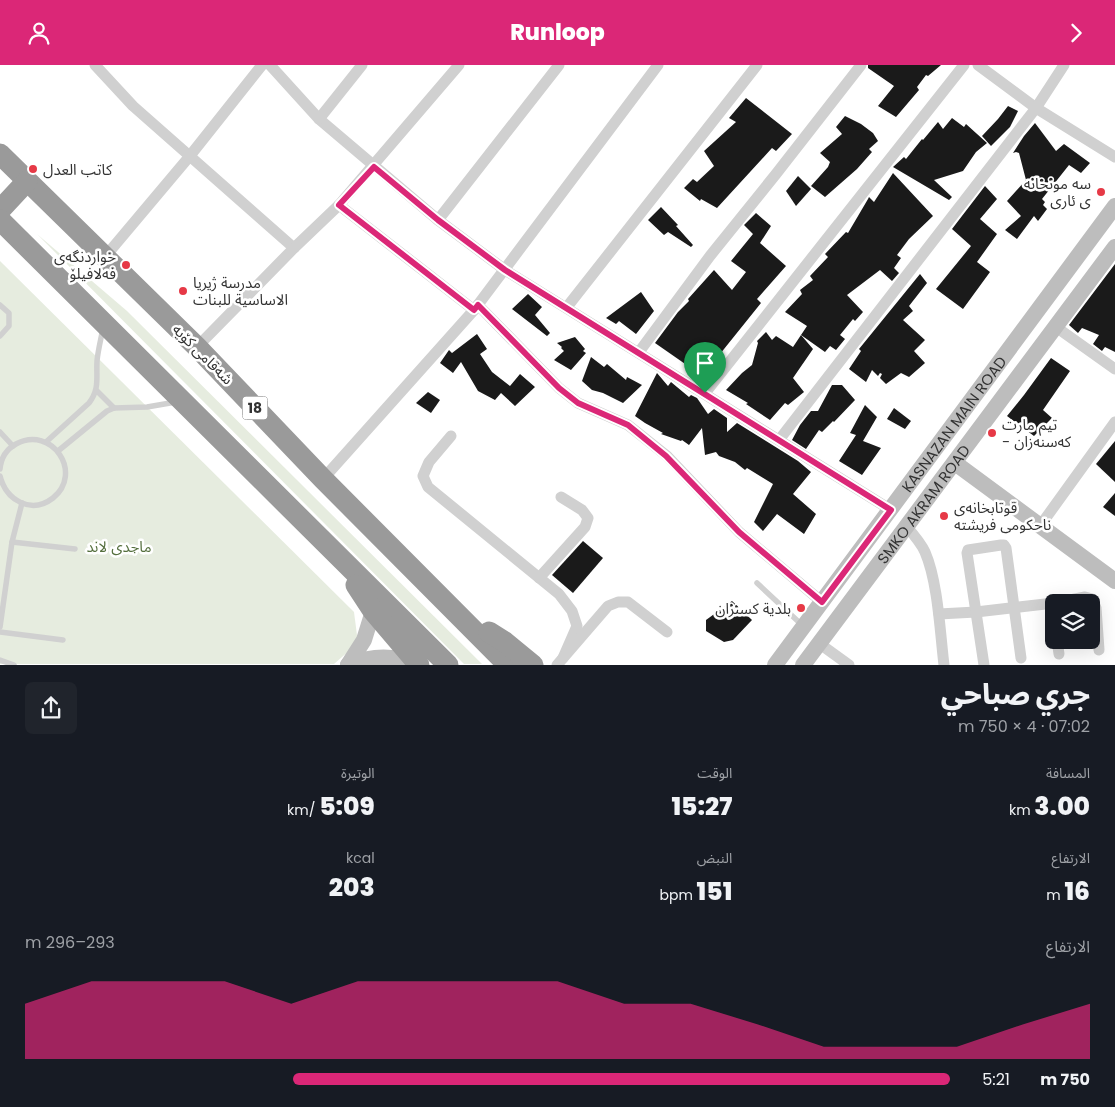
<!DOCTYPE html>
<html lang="ar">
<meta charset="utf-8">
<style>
:root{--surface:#171b24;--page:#20242c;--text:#f1f3f6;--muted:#9ea1a6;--accent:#db2777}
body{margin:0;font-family:Poppins,"Noto Sans Arabic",sans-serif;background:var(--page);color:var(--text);direction:rtl;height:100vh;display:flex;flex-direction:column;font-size:19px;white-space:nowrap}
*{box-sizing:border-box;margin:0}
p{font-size:16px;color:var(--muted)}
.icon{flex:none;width:28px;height:28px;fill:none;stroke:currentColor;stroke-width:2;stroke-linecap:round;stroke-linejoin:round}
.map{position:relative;height:600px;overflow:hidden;direction:ltr}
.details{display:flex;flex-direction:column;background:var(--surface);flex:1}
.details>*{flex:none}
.controls{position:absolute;left:1045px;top:529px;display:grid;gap:10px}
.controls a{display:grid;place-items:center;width:55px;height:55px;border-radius:8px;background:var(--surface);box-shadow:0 5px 20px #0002;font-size:25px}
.pin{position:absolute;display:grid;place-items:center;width:42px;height:42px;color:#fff;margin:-51px -21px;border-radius:50% 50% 50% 0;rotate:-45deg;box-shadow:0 0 5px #0007}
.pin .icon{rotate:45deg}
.round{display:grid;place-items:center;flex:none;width:52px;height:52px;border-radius:8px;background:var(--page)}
.head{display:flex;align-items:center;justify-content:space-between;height:85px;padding:0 25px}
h1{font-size:28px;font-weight:800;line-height:38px}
.metrics{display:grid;grid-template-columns:repeat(3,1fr);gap:8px;height:85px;padding:5px 25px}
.metrics div{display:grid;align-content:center}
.metrics b{font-size:25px;font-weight:800}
.metrics small{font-size:14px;font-weight:400}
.metrics p{font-size:14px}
.chart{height:140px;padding:10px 25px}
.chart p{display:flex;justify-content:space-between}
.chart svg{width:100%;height:90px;margin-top:5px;fill:var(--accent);opacity:.7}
ul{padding:0 25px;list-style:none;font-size:16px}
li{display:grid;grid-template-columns:80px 60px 1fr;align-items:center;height:38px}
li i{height:12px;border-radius:6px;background:var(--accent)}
header{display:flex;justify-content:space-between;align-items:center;height:65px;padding:0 25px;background:var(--accent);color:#fff;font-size:22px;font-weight:800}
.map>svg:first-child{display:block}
.green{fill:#e6ecdf}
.building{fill:#1a1a1a}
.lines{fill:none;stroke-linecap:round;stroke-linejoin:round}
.lane{stroke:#d0d0d0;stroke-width:5.5}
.street{stroke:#d0d0d0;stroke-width:11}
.secondary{stroke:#bdbdbd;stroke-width:16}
.highway{stroke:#9a9a9a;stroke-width:21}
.route-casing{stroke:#fff;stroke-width:10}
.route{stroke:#db2777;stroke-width:6}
.poi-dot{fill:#e63946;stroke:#fff;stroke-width:2}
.labels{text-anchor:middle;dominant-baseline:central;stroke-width:5;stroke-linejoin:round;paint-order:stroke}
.shield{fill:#fff;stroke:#707070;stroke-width:1}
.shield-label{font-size:14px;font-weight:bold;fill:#333}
.poi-label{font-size:15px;fill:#333;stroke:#fff;text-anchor:start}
.street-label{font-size:15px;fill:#333;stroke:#fff}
.park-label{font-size:15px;fill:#56703f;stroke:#fff}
</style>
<header><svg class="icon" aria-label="forward" viewBox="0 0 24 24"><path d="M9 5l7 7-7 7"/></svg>Runloop<svg class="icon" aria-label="person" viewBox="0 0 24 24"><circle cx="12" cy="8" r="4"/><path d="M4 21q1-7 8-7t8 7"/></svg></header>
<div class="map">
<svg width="1115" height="600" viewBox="0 0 1115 600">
<rect width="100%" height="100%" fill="#fff"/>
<!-- green -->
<g class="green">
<polygon points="37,169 127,246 482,599 464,599"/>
<polygon points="0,196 354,547 358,578 334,599 0,599"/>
</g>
<!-- building -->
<g class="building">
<polygon points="868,0 941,0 928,11 926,10 917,22 919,25 896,52 878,41 894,21 868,3"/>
<polygon points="746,33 792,69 776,86 772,83 717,143 701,134 700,136 684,123 693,114 697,117 714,101 704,86 736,57 729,53"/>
<polygon points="1008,41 1018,46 1010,62 991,81 982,71 998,54"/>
<polygon points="845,51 861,59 873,68 878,76 869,84 872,87 857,104 825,132 811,121 828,102 830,97 820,88 842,69 836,62"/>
<polygon points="952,53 964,62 966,59 987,78 976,87 963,106 934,115 952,132 949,135 893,102 904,92 906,94 922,74 923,75 938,57 943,64"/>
<polygon points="1035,58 1056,86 1064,79 1090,98 1081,108 1069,100 1042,134 1045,137 1043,140 1047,144 1038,156 1034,151 1017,174 1005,165 1021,151 1007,136 1026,115 1019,88 1016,87 1013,88 1024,71"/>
<polygon points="893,108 933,151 909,174 897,190 901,193 894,203 899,208 892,216 880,205 847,230 863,247 855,256 853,254 840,270 845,274 836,285 830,281 825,287 801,270 807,261 785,247 802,229 800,225 813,215 810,211 828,192 825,189 846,167 848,168 868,134 869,132 874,137"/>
<polygon points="798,111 811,124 796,141 786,126"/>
<polygon points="985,121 997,134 980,154 997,169 977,197 990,207 963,244 936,224 971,181 952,164"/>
<polygon points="661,142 678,160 676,161 693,180 691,182 668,167 664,170 648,155"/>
<polygon points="756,148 771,161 760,178 786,201 757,234 761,238 720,289 721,290 701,310 655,278 678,247 689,236 688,234 714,205 732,225 746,207 731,196 753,169 744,160"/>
<polygon points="1115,199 1115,287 1105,282 1102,286 1093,279 1099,270 1082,263 1078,268 1069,260"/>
<polygon points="920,209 927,218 909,241 913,246 903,255 925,275 914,286 925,298 909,312 901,308 886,319 880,313 882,309 880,308 878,311 872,305 866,317 849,304 861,286 859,284"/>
<polygon points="641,227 654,246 636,269 619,256 616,259 606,253"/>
<polygon points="528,229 542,242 535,250 550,268 547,271 512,244"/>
<polygon points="766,267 772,275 776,271 793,282 801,270 813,284 793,313 804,327 788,340 785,338 770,355 746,339 748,338 726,325 742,308 752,300 758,278 757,276"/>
<polygon points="477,269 487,284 480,289 492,307 510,321 520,309 535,322 515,341 501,328 495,335 478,326 461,297 453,308 440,298 449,285 452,288"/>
<polygon points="575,272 585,284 583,286 586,288 571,305 554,295 564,286 561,283 562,282 557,278"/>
<polygon points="591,292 604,302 607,299 626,315 627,312 642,320 623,338 603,328 592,325 582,316"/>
<polygon points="1051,293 1070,306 1043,345 1052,353 1034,371 1007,351 1024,330"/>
<polygon points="657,308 668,321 671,317 689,332 691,330 697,333 708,349 714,344 727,353 727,367 737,358 798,396 811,407 793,429 816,449 804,469 777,449 763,466 754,457 773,419 747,403 745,405 735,397 719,391 716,387 705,390 702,363 689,380 682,375 681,376 661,369 663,368 645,358 635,351"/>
<polygon points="832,320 842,320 855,335 834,357 833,356 822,367 819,365 806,384 792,375 800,360 811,346 818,346"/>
<polygon points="428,327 440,335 431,348 416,338"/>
<polygon points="865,340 877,352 863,376 881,383 862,410 839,396 856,370 850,368"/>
<polygon points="894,343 911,356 905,364 887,354"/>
<polygon points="1115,376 1115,417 1096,399"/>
<polygon points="1115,428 1115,451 1103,442"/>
<polygon points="583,476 603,493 573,528 552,510"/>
<polygon points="732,536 752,555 733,575 724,577 706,566 706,555"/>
</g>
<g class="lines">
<!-- lane -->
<g class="lane">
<polyline points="0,240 9,248 9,261 0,271"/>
<polyline points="97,326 114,343"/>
<polyline points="0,367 13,381"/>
<path d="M46 377 89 338C100 324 96 312 97 296 98 285 101 274 103 263"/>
<polyline points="58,386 107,346 114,343 147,342 176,337"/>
<path d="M0 404C1 393 5 385 16 379 52 360 84 408 53 433 31 450 6 435 0 411"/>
<polyline points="12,477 75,484"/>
<polyline points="757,518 802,560"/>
<polyline points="0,562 12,477 22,438"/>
<polyline points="0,567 63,575"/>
<polyline points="0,595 14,600"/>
</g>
<!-- street -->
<g class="street">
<polyline points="95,0 133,41 294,183"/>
<polyline points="270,0 319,54 438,155 505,205 891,445"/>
<polyline points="978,0 1036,43 1115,92"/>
<polyline points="319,54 362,0"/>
<polyline points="339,140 474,245"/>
<polyline points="438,155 559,0"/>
<polyline points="104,193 189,92 262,0"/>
<polyline points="478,240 559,323 578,338 628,360 667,391 739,467 822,537"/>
<polyline points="567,242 757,0"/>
<polyline points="1056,262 1115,304"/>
<polyline points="197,282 294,183 339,140 459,0"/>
<polyline points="639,287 710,191 776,109 861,0"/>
<polyline points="705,328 964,0"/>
<polyline points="451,371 429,397 423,411 428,422 559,529 572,546 577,561 563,593"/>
<polyline points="779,375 1036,43 1064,0"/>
<polyline points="323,414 474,245 658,0"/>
<polyline points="1040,461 1115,357"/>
<path d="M907 462C914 470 921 478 925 487 938 517 940 567 944 600"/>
<polyline points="539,513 585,462 588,453 582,445 561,432"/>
<polyline points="1051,538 1054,556"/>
<polyline points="1055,538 1085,532 1092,534 1096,543 1099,585"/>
<polyline points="939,549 976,547 1054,538"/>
<polyline points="1057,575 1059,589"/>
<polyline points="820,579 849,600"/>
<polyline points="557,600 608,541 618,537 628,537 667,567"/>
<polyline points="984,600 967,488 968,485 1001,480 1004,480 1006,483 1021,593"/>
</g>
<!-- secondary -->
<g class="secondary">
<polyline points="955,398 1115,516"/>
<path d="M348 600C373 590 394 590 418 600"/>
<polyline points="348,600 364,575 373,546"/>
<path id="s1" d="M775 600 1115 141"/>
<path id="s2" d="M803 600 1115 182"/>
</g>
<!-- highway -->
<g class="highway">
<polyline points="0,89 197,282 323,414 508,600"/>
<polyline points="0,145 27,116"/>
<polyline points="0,155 448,600"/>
<polyline points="356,520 373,546 419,600"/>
<polyline points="489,567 505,577 533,600"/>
</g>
</g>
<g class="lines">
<defs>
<polygon id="route" points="374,102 438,155 505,205 891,445 822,537 739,467 666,391 628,360 578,338 559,323 478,240 474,245 339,140"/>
</defs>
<!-- route casing -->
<use href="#route" class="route-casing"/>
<!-- route -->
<use href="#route" class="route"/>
</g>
<!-- markers -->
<g class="poi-dot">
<circle cx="33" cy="104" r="5"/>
<circle cx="1101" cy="127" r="5"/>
<circle cx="126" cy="200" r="5"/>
<circle cx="183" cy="226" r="5"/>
<circle cx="992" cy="368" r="5"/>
<circle cx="944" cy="451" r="5"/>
<circle cx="801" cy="543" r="5"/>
</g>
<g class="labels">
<!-- shield labels -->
<rect class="shield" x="242.5" y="331.5" width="25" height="23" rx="4"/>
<g class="shield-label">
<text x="255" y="343">18</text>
</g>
<!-- poi labels -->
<g class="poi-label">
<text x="43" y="104">كاتب العدل</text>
<text x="1091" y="118" text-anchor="end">سه مونخانه<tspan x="1091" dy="17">ی ئاری</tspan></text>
<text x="116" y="191" text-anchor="end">خواردنگەی<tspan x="116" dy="17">فەلافیلۆ</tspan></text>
<text x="193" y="217">مدرسة ژيريا<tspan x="193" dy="17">الاساسية للبنات</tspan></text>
<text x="1002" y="359">تیم مارت<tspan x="1002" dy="17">- کەسنەزان</tspan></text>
<text x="954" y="442">قوتابخانەی<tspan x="954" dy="17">ناحکومی فریشتە</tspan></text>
<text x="791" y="543" text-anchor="end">بلدية كسنزان</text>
</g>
<!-- street labels -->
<g class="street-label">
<text transform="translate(203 289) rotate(45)">شەقامی کۆیە</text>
<text stroke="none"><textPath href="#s1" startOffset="300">KASNAZAN MAIN ROAD</textPath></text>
<text stroke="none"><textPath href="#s2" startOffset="201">SMKO AKRAM ROAD</textPath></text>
</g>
<!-- park labels -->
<g class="park-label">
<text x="119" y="481">ماجدی لاند</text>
</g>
</g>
</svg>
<div class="controls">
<a><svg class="icon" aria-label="layers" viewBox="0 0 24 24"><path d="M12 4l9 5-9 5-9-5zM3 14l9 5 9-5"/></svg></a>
</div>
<div class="pin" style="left:705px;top:328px;background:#1e9e55"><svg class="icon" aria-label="arrive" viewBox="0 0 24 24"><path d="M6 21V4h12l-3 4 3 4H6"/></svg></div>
</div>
<section class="details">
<div class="head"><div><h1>جري صباحي</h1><p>07:02 · 4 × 750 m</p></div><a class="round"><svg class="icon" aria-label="share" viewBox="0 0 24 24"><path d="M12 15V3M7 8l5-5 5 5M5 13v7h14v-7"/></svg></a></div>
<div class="metrics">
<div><p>المسافة</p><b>3.00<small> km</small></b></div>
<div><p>الوقت</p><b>15:27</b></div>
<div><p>الوتيرة</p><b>5:09<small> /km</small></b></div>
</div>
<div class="metrics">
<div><p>الارتفاع</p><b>16<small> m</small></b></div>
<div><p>النبض</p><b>151<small> bpm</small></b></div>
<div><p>kcal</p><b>203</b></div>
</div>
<div class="chart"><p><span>الارتفاع</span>293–296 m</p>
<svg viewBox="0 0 160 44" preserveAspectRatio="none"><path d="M0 44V17L10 6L20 6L30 6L40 17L50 6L60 6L70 6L80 6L90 17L100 17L110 27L120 38L130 38L140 38L150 27L160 17V44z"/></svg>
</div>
<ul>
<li><b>750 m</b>5:21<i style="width:71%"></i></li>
</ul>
</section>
